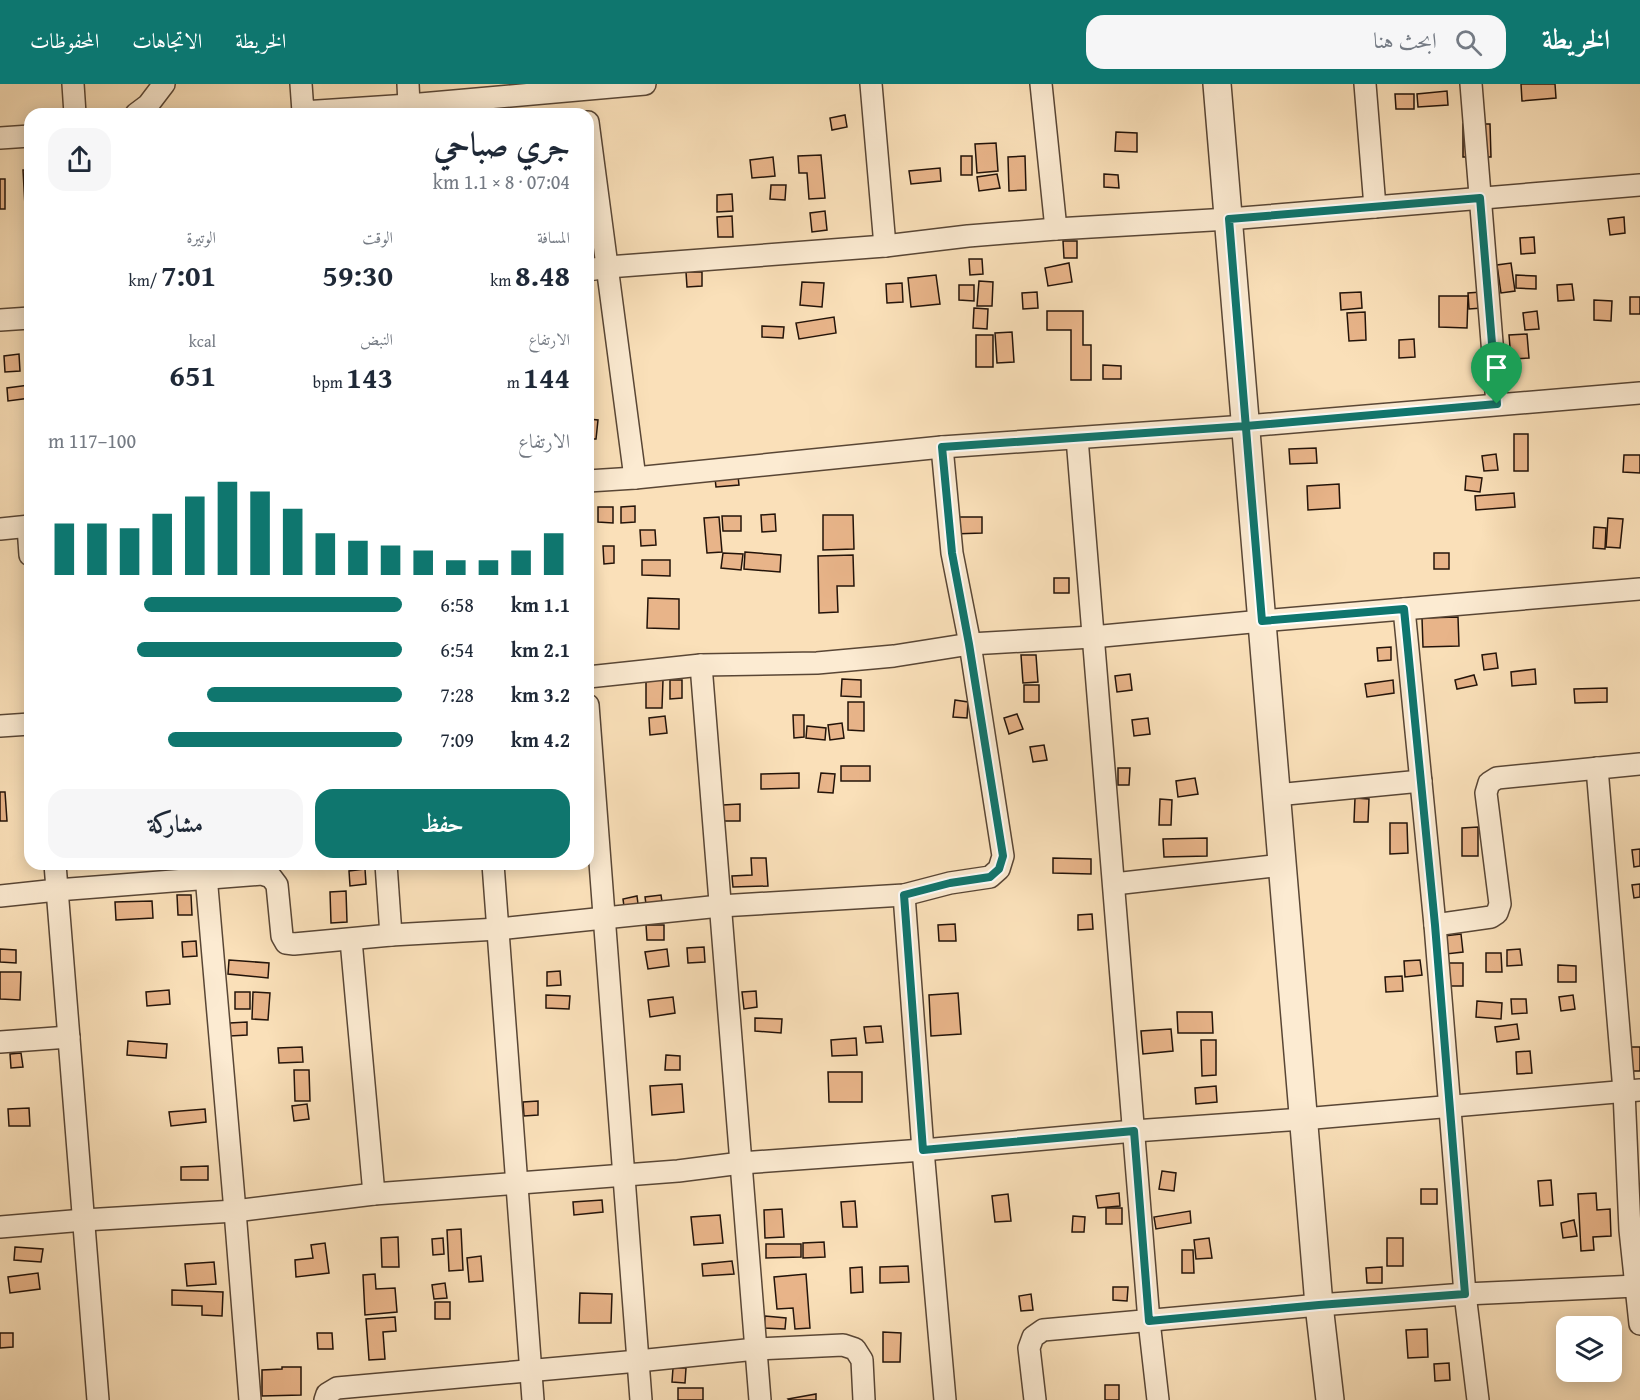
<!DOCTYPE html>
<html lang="ar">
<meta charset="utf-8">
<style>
:root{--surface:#fff;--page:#f6f6f7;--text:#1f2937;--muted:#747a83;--accent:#0f766e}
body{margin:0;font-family:"Gentium Book Plus",Amiri,serif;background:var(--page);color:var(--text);direction:rtl;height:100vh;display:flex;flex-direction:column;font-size:22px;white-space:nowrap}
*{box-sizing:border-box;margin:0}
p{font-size:20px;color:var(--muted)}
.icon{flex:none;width:33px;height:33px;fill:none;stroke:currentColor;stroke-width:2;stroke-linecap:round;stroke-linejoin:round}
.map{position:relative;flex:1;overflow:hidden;direction:ltr}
.sheet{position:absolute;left:24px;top:24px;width:570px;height:762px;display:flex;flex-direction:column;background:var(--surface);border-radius:18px;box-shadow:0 3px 15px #0003;direction:rtl}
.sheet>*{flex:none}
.tools{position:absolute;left:1556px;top:1232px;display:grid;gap:12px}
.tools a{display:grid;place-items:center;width:66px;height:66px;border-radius:12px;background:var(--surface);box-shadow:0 3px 15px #0003;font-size:30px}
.pin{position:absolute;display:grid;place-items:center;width:51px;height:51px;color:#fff;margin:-62px -26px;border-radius:50% 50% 50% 0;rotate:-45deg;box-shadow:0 0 6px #0007}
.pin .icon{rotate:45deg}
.round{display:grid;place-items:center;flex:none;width:63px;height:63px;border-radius:18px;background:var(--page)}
.overview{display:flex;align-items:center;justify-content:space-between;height:102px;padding:0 24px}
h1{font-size:33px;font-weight:700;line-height:45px}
.stats{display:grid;grid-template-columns:repeat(3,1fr);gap:9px;height:102px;padding:6px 24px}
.stats div{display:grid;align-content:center}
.stats b{font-size:30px;font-weight:700}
.stats small{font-size:16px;font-weight:400}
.stats p{font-size:16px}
.chart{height:168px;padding:12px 24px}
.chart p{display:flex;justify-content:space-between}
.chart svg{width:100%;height:108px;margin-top:6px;stroke:var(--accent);stroke-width:6}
.primary-button{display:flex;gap:12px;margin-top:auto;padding:12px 24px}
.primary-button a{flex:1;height:69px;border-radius:18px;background:var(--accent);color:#fff;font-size:24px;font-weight:700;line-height:69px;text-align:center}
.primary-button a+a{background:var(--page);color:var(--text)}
ul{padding:0 24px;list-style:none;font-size:20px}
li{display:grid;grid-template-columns:96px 72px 1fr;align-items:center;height:45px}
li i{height:15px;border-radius:8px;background:var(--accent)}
header{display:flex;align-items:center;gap:36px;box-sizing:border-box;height:84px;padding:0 30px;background:var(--accent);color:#fff}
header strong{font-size:28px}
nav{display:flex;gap:33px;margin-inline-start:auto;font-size:21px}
.search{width:420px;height:54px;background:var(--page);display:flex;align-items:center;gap:15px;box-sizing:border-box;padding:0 21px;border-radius:18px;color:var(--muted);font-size:22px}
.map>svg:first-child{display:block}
.building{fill:#e8b489;stroke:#231309;stroke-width:1.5}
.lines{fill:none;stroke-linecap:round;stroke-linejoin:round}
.minor-casing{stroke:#594635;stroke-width:24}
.tertiary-casing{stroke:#594635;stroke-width:30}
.minor{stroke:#fcebd2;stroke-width:21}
.tertiary{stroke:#fcebd2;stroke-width:27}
.route-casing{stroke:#fff;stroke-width:12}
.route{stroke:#0f766e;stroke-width:8}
</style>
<header>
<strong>الخريطة</strong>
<div class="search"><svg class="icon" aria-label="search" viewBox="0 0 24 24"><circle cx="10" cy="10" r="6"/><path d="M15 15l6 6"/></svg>ابحث هنا</div>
<nav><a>الخريطة</a><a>الاتجاهات</a><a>المحفوظات</a></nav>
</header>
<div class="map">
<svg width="1640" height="1316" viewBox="0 0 1640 1316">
<rect width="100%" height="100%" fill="#fae0b9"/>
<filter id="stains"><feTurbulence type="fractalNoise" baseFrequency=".00333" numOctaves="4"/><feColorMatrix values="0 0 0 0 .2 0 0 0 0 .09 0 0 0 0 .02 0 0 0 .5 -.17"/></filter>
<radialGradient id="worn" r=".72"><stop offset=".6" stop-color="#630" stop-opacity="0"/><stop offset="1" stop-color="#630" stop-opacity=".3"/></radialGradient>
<!-- building -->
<g class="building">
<polygon points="1521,0 1555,0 1556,14 1522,17"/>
<polygon points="1447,7 1448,21 1418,23 1417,10"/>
<polygon points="1395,10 1414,10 1414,25 1396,25"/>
<polygon points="845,31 847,43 832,46 830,34"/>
<polygon points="1463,40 1490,40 1491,73 1463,73"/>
<polygon points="1116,48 1137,49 1137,68 1115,67"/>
<polygon points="996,59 998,87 977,89 975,60"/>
<polygon points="821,71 825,114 809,115 807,89 799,89 798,72"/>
<rect x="961" y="72" width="11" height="19"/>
<polygon points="1025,72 1026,106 1009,107 1008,73"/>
<polygon points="773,73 775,92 752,94 750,76"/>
<polygon points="940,84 941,97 911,100 909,87"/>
<polygon points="23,86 30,86 30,140 26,140"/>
<polygon points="997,90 1000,104 979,107 977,93"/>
<polygon points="1104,90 1118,91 1119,104 1104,103"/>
<rect x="0" y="95" width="5" height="30"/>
<polygon points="771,101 786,101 785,116 770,115"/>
<polygon points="732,110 733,127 717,128 717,111"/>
<polygon points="825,127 827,146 812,148 810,129"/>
<polygon points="732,132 733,153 718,153 717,133"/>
<polygon points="1624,133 1625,149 1610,151 1608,135"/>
<polygon points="1534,153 1535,169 1521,170 1520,154"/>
<polygon points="1063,157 1077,157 1077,174 1064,174"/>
<polygon points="969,175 982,175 983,190 970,191"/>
<polygon points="1069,179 1072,198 1048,202 1045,184"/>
<polygon points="1511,179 1515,207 1501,209 1497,181"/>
<polygon points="686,188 702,188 702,202 687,203"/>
<polygon points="936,191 940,220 911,223 908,194"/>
<polygon points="1516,191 1536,192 1536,205 1516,204"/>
<polygon points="979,197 993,198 992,222 977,222"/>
<polygon points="802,198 824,199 822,223 800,221"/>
<polygon points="902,199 903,218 887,219 886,200"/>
<polygon points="1572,200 1574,216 1558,217 1557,201"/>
<polygon points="959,201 974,201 974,217 959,216"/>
<polygon points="1037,208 1038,224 1023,225 1022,209"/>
<polygon points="1361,208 1362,224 1341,226 1340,209"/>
<polygon points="1481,208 1482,224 1469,225 1468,209"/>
<polygon points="1439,212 1468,212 1467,244 1439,243"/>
<rect x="1630" y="213" width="10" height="17"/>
<polygon points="1594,216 1612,217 1611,237 1594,236"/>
<polygon points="974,224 988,225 987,245 973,244"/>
<polygon points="1047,227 1083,227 1083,261 1091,261 1091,296 1071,296 1071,246 1047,246"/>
<polygon points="1537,227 1539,245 1525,246 1523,229"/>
<polygon points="1365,228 1366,256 1349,257 1347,229"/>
<polygon points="834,233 836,249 799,255 796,239"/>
<polygon points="762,242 784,243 783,254 762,253"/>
<polygon points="1012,248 1014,278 997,279 995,249"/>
<polygon points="1527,250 1529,274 1511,275 1509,251"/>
<rect x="976" y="251" width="17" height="32"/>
<polygon points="1414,255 1415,273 1399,274 1399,256"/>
<polygon points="19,270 20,287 5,288 4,272"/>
<polygon points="26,271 30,271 30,301 25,301"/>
<polygon points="1103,281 1121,282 1121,295 1103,295"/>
<polygon points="29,301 30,314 8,317 7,304"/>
<polygon points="588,335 598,336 596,355 588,355"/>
<rect x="1514" y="350" width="14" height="37"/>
<polygon points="1316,364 1317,379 1290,380 1289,365"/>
<polygon points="1496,370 1498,386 1484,387 1482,372"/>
<polygon points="1624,371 1640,371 1640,389 1623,388"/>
<polygon points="738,392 739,401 716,403 715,394"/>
<polygon points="1466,392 1482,394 1480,408 1465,406"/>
<polygon points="1339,400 1340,424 1308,426 1307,402"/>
<polygon points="1514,409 1515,423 1476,426 1475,412"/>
<polygon points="635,422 635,438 621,439 621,423"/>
<polygon points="598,423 613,423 613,439 598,438"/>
<polygon points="775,430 776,447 762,448 761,431"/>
<polygon points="823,431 853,431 854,465 823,466"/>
<polygon points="722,432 741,432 741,447 723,447"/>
<polygon points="719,433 722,468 707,469 704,434"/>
<polygon points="952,433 982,433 982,449 953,450"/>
<polygon points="1608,434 1623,435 1620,464 1606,463"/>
<polygon points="1594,443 1606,444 1605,465 1593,464"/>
<polygon points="640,446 655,446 656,461 641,462"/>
<polygon points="603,462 614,462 614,479 604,480"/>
<polygon points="745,468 781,471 780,488 744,485"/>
<polygon points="723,469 743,470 741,486 721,484"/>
<rect x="1434" y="469" width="15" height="16"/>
<polygon points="853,471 854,502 837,502 838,528 819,529 818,472"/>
<polygon points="642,476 670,476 670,492 642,491"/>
<rect x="1054" y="494" width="15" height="15"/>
<polygon points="648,514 679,515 679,545 647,544"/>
<polygon points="1458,533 1459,562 1423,563 1422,534"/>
<polygon points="1391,563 1391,576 1378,577 1377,564"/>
<polygon points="1496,569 1498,584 1484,586 1482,571"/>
<polygon points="1021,571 1036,571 1038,598 1023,599"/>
<polygon points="1535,585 1536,600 1512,602 1511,588"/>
<polygon points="1130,590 1132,606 1117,608 1115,592"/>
<polygon points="1474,591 1477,601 1457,605 1455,596"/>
<polygon points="842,595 861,596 861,613 841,612"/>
<polygon points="646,596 663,596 662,624 646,624"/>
<polygon points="670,596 682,596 682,614 670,615"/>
<polygon points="1393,596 1394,609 1367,613 1365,600"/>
<rect x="1024" y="601" width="15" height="17"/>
<polygon points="1607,604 1607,618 1575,619 1574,605"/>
<polygon points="955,616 968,618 967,634 953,633"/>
<polygon points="848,618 864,618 864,647 848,646"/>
<polygon points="1017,630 1023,645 1009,650 1004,634"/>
<polygon points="793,631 804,631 804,653 794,654"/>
<polygon points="665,632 667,649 650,651 649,634"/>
<polygon points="1148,634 1150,650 1134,652 1132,636"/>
<polygon points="842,639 844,654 830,656 828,641"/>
<polygon points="807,642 826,644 825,656 806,654"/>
<polygon points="1044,661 1047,676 1033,678 1030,663"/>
<rect x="841" y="682" width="29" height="15"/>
<polygon points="1118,684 1130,684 1129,701 1118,701"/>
<polygon points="799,689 799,704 761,705 761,690"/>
<polygon points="821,689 835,690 833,709 818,708"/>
<polygon points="1195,694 1198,710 1178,713 1176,697"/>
<polygon points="0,708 5,708 7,737 0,737"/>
<polygon points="1355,714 1369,715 1368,738 1354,738"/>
<polygon points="1160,715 1172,716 1171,741 1159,741"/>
<polygon points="740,720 740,737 724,737 723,721"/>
<polygon points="1390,739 1407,739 1408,769 1390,770"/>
<polygon points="1478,743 1478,772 1462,772 1462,744"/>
<polygon points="1207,754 1207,772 1164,773 1163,755"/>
<polygon points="1640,765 1640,782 1634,783 1632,766"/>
<polygon points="751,774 766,774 768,802 733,803 732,792 752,791"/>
<polygon points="1053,774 1091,775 1091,790 1053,789"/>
<polygon points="365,785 366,800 350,802 349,787"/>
<polygon points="1640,800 1640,813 1634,814 1632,801"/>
<polygon points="346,807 347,838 331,839 330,808"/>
<polygon points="177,811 191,811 192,831 178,831"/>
<polygon points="661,811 663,824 647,827 645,813"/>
<polygon points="637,812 639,828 625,830 623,815"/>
<polygon points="152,817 153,834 116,836 115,818"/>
<polygon points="1092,830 1093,845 1078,846 1078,831"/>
<polygon points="955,840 956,857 939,857 938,841"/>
<polygon points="646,841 664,841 664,856 647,856"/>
<polygon points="1461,850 1463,868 1446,870 1444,852"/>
<polygon points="196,857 197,872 183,873 182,858"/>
<polygon points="704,863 705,878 688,879 687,864"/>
<polygon points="0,865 16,866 16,879 0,878"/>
<polygon points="667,865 669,882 648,885 645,868"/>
<polygon points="1520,865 1522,881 1507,882 1507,866"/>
<polygon points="1486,869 1501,869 1502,888 1486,888"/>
<polygon points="229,876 269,879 268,894 228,890"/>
<polygon points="1420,876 1422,891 1405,893 1404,877"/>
<rect x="1448" y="879" width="15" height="23"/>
<polygon points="1558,881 1576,882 1576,898 1558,898"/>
<polygon points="560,887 561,901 547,902 547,888"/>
<polygon points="0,888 21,888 20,916 0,915"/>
<polygon points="1402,892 1403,907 1386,908 1385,893"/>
<polygon points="169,906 170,920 147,922 146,908"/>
<polygon points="756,907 757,923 744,925 742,908"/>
<rect x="235" y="908" width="15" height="17"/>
<polygon points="253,908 270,909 268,936 252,935"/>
<polygon points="958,909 961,950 931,952 929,911"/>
<polygon points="546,911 570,912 569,925 546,924"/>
<polygon points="1573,911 1575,925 1561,927 1559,913"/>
<polygon points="673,913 675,929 650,933 648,916"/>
<polygon points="1511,915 1526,915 1527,929 1512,930"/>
<polygon points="1477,917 1502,919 1501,935 1476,933"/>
<polygon points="1177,928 1212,928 1213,949 1178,949"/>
<polygon points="755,934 782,935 781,949 755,947"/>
<polygon points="247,938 247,951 230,952 230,939"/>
<polygon points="1517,940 1519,955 1497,958 1495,943"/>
<polygon points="881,942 883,958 866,959 864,943"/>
<polygon points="1171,945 1173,967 1143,970 1141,947"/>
<polygon points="856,954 857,971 832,972 831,956"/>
<polygon points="1201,956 1216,956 1216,991 1202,992"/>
<polygon points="128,957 167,960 166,974 127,971"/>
<polygon points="302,963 303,978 279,979 278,964"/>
<polygon points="1629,963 1640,963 1640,987 1627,987"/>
<polygon points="1530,967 1532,989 1517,990 1516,968"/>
<polygon points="21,969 23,983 11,984 10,970"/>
<polygon points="666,971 680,972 680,986 665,986"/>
<polygon points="294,986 309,986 310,1017 295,1017"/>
<polygon points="828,988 862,988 862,1018 829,1018"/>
<polygon points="682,1000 684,1028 652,1031 650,1002"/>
<polygon points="1216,1002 1217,1018 1196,1020 1195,1004"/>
<polygon points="538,1017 538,1031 524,1032 523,1018"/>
<polygon points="307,1020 309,1035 294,1037 292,1022"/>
<polygon points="29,1024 30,1042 9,1042 8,1025"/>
<polygon points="205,1025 206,1038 171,1042 169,1028"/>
<polygon points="208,1082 208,1096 181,1096 181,1083"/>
<polygon points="1162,1087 1176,1089 1174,1107 1159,1105"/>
<polygon points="1551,1096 1553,1121 1540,1122 1538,1097"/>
<rect x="1421" y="1105" width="16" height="15"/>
<polygon points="1119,1109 1120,1122 1098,1124 1096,1112"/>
<polygon points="1596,1109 1597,1126 1610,1125 1611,1152 1593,1153 1594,1166 1581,1167 1578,1110"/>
<polygon points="1008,1110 1011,1137 995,1138 992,1112"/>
<polygon points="602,1116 603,1128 574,1131 573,1118"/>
<polygon points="855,1117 857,1143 843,1143 841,1118"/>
<rect x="1106" y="1124" width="16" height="16"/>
<polygon points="782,1125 784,1153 765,1154 764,1126"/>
<polygon points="1190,1127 1191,1139 1156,1145 1154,1133"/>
<polygon points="720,1131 723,1159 694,1161 691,1133"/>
<polygon points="1073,1132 1085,1133 1084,1148 1072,1148"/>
<polygon points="1574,1136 1577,1152 1563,1154 1561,1139"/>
<polygon points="461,1145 463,1186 449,1187 447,1146"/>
<polygon points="398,1153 399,1183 382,1183 381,1154"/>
<polygon points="443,1154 444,1170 433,1171 432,1155"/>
<polygon points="1209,1154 1212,1174 1196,1175 1194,1156"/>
<rect x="1387" y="1154" width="16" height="28"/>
<polygon points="824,1158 825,1173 803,1174 803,1159"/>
<polygon points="325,1159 329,1189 296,1193 295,1176 313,1174 311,1161"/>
<polygon points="766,1160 801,1160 801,1173 766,1174"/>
<polygon points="15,1163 43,1165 41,1178 14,1176"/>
<polygon points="1182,1166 1193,1166 1194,1189 1182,1189"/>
<polygon points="481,1172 483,1197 469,1198 467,1174"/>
<polygon points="732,1177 734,1190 703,1192 702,1180"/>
<polygon points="214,1178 216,1200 187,1202 185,1180"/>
<polygon points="908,1182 909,1198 880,1199 880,1183"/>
<polygon points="862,1183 863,1208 851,1209 850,1184"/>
<polygon points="1382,1183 1382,1199 1367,1199 1366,1184"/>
<polygon points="38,1189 40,1205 10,1209 8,1193"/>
<polygon points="375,1190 376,1205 395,1204 397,1228 365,1231 363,1191"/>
<polygon points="806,1190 810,1244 795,1245 793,1224 777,1225 774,1193"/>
<polygon points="445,1199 447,1214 434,1215 432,1201"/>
<polygon points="1113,1203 1128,1203 1127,1217 1113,1216"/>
<polygon points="172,1206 223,1208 222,1232 202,1231 202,1222 172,1221"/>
<polygon points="580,1209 612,1210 611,1239 579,1239"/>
<polygon points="1031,1210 1033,1226 1021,1227 1019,1212"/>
<rect x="435" y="1218" width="15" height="17"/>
<polygon points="765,1232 786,1234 785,1245 764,1244"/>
<polygon points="395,1233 396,1247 383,1248 385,1275 369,1276 366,1235"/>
<polygon points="1427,1245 1428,1273 1408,1274 1406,1246"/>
<polygon points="883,1248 901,1249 900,1278 883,1278"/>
<polygon points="0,1249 13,1249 13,1263 0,1264"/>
<polygon points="317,1249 332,1249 333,1265 318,1265"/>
<polygon points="1449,1279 1450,1296 1435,1297 1434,1280"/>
<polygon points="282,1283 301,1283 301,1311 262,1312 262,1286 282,1285"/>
<polygon points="673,1284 686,1284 685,1299 672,1298"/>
<rect x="1105" y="1301" width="14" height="15"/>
<rect x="678" y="1304" width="25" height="12"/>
<polygon points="816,1310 816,1316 789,1316 788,1315"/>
</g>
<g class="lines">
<defs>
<g id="minor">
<polyline points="73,0 75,30"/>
<polyline points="301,0 303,28 409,21 645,0"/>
<polyline points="408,0 409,21"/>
<polyline points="871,0 885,162"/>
<polyline points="1041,0 1056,145"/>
<polyline points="1365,0 1375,123"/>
<polyline points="1471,0 1497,320"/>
<polyline points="136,30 148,21 164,0"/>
<polyline points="588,38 635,394"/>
<polyline points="0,54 30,52"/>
<polyline points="588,186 608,183 885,162 968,152 1056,145 1229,135 1640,101"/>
<polyline points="0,236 30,234"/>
<polyline points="1077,354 1149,1237 1158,1316"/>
<polyline points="588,397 635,394 942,363 1246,342 1640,309"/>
<polyline points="28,442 30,471"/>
<polyline points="0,445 30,442"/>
<polyline points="1404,525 1435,841 1465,1210 1478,1316"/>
<polyline points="701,581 760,1316"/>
<polyline points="588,593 701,581 817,579 894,572 970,560 1092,553 1262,537 1640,505"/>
<polyline points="588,621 641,1316"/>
<polyline points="0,642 30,640"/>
<polyline points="1597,684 1624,1007 1630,1146 1640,1240"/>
<polyline points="1276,711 1421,697"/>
<polyline points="55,780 98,1316"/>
<polyline points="205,780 235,1127 250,1316"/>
<polyline points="386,780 391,851"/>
<polyline points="493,780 533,1316"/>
<polyline points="1114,800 1282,781"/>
<polyline points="904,811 923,1066 945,1316"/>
<polyline points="0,812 57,806 262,790 271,793 277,801 282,852 286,859 294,860 391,851 498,845 720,822 904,811 950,799 990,793 999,785 1003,772 970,560 952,469 942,363"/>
<polyline points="1435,841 1491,833 1497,829 1500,820 1486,709 1489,699 1497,694 1640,680"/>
<polyline points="351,856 374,1110"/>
<polyline points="0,958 69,953"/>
<polyline points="0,1143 84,1136 235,1127 374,1110 678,1087 741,1079 923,1066 1134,1047 1303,1035 1640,1006"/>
<polyline points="325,1316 327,1310 337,1304 638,1277 756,1265 843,1261 855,1265 862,1276 864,1316"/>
<polyline points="1035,1316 1029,1264 1033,1253 1043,1246 1319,1221 1465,1210 1636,1202"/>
</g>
<polyline id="tertiary" points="1217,0 1319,1221 1330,1316"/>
</defs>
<!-- minor casing -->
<use href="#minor" class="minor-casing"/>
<!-- tertiary casing -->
<use href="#tertiary" class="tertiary-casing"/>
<!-- minor -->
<use href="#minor" class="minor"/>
<!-- tertiary -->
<use href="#tertiary" class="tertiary"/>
</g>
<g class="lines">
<defs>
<path id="route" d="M1497 320 1246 342 942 363 952 469 969 560 1003 772 999 785 990 793 950 799 904 811 923 1066 1134 1047 1149 1237 1319 1221 1465 1210 1435 841 1404 525 1262 537C1251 403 1239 269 1229 135L1480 114 1497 320"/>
</defs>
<!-- route casing -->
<use href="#route" class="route-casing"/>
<!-- route -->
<use href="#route" class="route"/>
</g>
<rect width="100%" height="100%" filter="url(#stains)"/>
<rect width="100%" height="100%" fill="url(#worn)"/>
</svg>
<div class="tools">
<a><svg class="icon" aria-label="layers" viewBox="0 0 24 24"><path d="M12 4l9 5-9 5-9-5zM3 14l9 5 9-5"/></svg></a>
</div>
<div class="pin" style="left:1497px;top:320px;background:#1e9e55"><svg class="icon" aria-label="arrive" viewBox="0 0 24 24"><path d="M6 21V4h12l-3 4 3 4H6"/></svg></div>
<section class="sheet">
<div class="overview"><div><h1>جري صباحي</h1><p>07:04 · 8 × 1.1 km</p></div><a class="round"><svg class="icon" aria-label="share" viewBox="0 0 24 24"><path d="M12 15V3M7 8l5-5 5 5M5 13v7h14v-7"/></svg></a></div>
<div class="stats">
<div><p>المسافة</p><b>8.48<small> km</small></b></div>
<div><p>الوقت</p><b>59:30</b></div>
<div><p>الوتيرة</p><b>7:01<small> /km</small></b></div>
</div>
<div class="stats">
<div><p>الارتفاع</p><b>144<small> m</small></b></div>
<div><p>النبض</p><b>143<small> bpm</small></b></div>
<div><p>kcal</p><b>651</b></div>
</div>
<div class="chart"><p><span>الارتفاع</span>100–117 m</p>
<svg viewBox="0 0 160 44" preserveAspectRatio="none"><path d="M5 44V23M15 44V23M25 44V25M35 44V19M45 44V12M55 44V6M65 44V10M75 44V17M85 44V27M95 44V30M105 44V32M115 44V34M125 44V38M135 44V38M145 44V34M155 44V27"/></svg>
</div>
<ul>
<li><b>1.1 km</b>6:58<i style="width:73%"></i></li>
<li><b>2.1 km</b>6:54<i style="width:75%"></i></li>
<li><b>3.2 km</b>7:28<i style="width:55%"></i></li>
<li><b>4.2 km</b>7:09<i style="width:66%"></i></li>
</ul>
<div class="primary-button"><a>حفظ</a><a>مشاركة</a></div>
</section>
</div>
